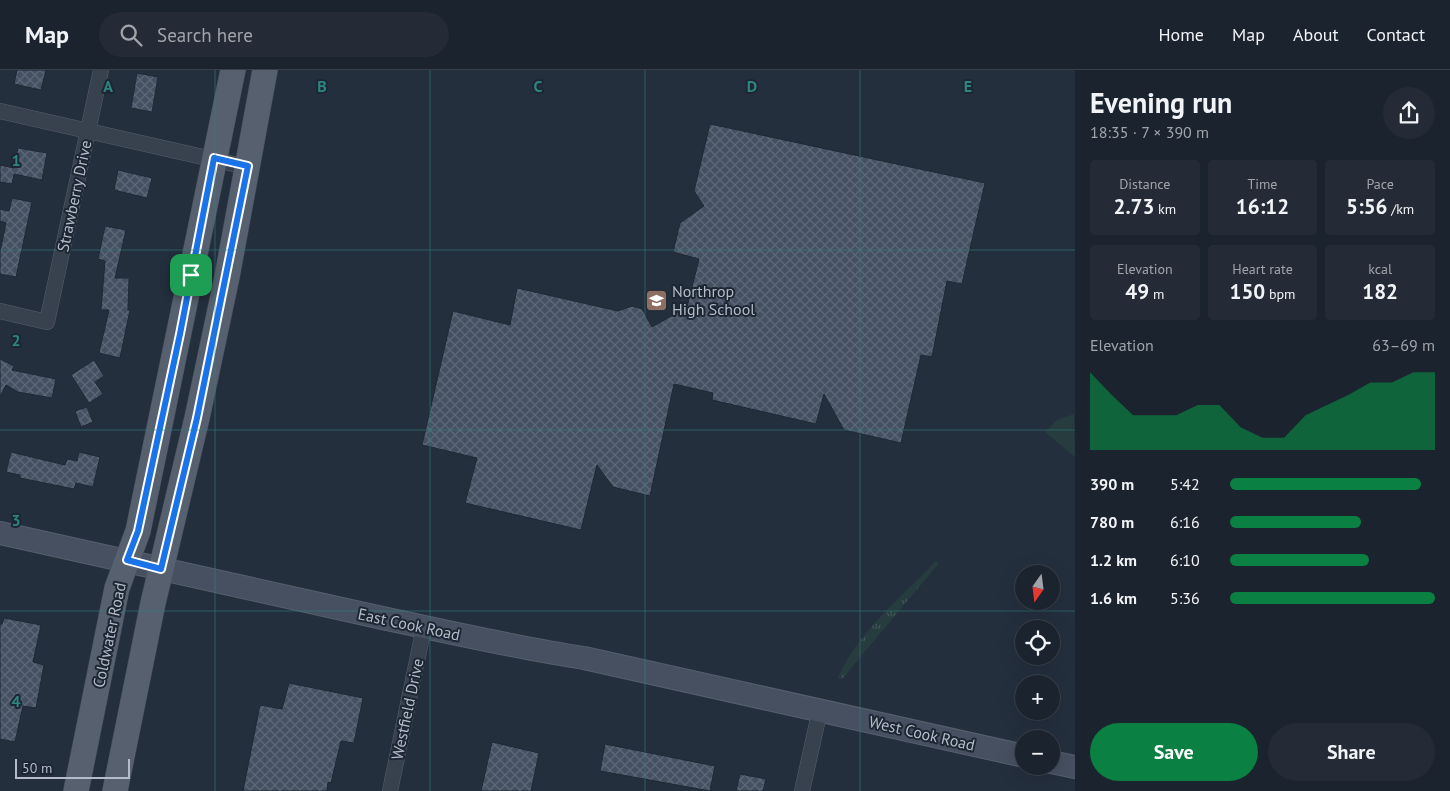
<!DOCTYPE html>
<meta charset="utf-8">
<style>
:root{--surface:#1b232e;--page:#242b36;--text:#f1f3f6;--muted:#a0a4aa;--line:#39404a;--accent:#0b8043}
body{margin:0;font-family:"PT Sans",sans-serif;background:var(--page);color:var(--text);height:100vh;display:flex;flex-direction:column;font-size:19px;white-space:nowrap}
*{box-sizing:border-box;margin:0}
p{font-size:16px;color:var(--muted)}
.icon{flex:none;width:28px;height:28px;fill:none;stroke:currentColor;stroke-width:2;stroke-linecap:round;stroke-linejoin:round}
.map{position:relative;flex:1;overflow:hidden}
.side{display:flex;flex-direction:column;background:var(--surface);width:375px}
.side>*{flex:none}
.needle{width:32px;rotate:194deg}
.buttons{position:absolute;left:1015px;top:495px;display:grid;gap:10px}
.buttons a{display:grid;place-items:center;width:45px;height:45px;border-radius:50%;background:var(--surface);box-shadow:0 5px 20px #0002,0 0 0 1px var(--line);font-size:25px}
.scale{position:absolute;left:15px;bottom:12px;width:115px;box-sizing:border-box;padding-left:5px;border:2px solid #b4bcc9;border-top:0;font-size:14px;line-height:18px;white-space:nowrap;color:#b4bcc9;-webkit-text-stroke:4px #1d2633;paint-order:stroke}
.pin{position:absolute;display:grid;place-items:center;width:42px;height:42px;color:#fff;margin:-21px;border-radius:10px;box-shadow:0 2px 8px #0006}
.round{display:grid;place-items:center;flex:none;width:52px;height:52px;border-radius:26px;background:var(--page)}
.overview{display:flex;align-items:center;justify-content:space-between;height:85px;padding:0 15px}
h1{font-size:28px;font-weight:800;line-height:38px}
.metrics{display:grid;grid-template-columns:repeat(3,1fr);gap:8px;height:85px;padding:5px 15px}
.metrics div{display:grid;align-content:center;border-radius:5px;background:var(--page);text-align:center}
.metrics b{font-size:21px;font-weight:800}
.metrics small{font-size:14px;font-weight:400}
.metrics p{font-size:14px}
.chart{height:140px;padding:10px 15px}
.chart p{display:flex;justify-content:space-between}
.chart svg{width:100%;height:90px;margin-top:5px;fill:var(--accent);opacity:.7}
.primary-button{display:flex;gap:10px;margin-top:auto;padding:10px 15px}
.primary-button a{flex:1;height:58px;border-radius:30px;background:var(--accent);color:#fff;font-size:20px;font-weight:800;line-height:58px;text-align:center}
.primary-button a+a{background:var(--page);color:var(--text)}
ul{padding:0 15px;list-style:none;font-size:16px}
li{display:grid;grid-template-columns:80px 60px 1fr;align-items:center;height:38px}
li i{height:12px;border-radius:6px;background:var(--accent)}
header{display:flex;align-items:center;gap:30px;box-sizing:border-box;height:70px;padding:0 25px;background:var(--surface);border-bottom:1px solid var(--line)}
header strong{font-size:24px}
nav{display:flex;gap:28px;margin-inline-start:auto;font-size:18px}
.search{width:350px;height:45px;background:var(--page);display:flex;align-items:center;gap:12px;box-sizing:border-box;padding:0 18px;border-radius:28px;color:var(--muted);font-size:19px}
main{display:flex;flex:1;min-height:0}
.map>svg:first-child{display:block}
.grass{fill:url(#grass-tufts)}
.pitch{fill:#263c3f}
.building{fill:url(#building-cross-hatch);stroke:#1f2835}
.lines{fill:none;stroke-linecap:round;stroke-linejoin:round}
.street-casing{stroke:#565f6c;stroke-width:16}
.secondary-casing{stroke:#565f6c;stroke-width:24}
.primary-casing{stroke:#414a57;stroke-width:26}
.street{stroke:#38414e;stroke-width:15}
.secondary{stroke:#465061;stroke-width:22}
.primary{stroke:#56606e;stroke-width:25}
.route-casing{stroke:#fff;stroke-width:10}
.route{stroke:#1a73e8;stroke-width:6}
.grid{fill:none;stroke:#308480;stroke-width:1;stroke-opacity:0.55}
.labels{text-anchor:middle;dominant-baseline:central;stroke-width:4;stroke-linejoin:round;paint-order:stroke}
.street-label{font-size:16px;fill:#b4bcc9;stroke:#1d2633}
.poi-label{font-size:16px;fill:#b4bcc9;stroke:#1d2633;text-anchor:start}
.grid-label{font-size:16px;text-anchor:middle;font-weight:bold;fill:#308480;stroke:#1d2633;stroke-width:4;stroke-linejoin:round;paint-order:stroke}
</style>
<header>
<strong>Map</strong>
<div class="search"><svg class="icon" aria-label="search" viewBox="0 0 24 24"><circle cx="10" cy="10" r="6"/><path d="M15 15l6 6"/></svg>Search here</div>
<nav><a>Home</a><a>Map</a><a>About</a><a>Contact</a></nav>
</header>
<main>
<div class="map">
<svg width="1075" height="721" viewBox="0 0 1075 721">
<defs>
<pattern id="grass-tufts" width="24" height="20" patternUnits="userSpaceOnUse" patternTransform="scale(1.25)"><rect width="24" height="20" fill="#263c3f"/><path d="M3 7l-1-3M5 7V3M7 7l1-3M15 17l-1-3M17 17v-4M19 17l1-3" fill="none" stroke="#435659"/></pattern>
<pattern id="building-cross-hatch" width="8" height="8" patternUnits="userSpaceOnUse" patternTransform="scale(1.25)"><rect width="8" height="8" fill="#455162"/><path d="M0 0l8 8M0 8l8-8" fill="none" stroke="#5d6877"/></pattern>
</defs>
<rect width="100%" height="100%" fill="#242f3e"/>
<!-- grass -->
<path class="grass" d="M936 491 939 493 842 609 838 608C857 562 902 527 936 491Z"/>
<!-- pitch -->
<polygon class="pitch" points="1074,344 1075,387 1045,362 1057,350"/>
<!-- building -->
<g class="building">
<polygon points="17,0 46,0 41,20 14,14"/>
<polygon points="137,3 158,7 152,42 131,38"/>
<polygon points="710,54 985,113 962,214 947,211 932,287 921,285 901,373 844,360 824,324 816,354 712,330 713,323 674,314 650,426 613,417 597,395 581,460 465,433 477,388 422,375 453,241 510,255 517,218 618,241 632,236 642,239 652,257 687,237 699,189 673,182 680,153 704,136 694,121"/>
<polygon points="18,78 47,83 42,110 14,104 12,114 0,112 0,95 14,98"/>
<polygon points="118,100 152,108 147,128 114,120"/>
<polygon points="12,128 32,132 16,207 0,204 0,182 6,153 0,151 0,139 9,141"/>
<polygon points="105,156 126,160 115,208 129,208 128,240 130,240 120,288 99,283 109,240 101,240 105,191 98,189"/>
<polygon points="0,289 14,296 12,300 56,309 52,328 18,322 6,315 0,327"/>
<polygon points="94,290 104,306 95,312 103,324 89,333 71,305"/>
<polygon points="87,337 93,352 81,357 75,341"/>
<polygon points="11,382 65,395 67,389 77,391 79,382 100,387 93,417 76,413 74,419 20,408 20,405 6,402"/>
<polygon points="4,548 41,555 33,592 44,595 36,638 23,636 15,672 0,669 0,554 2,554"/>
<polygon points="289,613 363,628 354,673 341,671 331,713 328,712 327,721 243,721 260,635 282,639"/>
<polygon points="492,672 539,683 531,721 481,721"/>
<polygon points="605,674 715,696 710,721 600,701"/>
<polygon points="740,704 766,709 763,721 736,721"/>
</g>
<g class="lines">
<defs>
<g id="street">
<polyline points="0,41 247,97"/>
<polyline points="0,241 47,252 101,0"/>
<polyline points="390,721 424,557"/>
<polyline points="802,721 820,640"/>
</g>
<g id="secondary">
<path d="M0 463C129 491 258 521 387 549 453 563 518 578 584 588L1024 686"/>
<polyline points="1051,692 1075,697"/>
</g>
<g id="primary">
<polyline points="76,721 117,518 138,461 233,0"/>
<polyline points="115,721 153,533 197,348 227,207 265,0"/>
</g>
</defs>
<!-- street casing -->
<use href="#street" class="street-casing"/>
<!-- secondary casing -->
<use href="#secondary" class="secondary-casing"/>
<!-- primary casing -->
<use href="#primary" class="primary-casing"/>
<!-- street -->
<use href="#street" class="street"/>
<!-- secondary -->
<use href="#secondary" class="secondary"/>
<!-- primary -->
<use href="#primary" class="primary"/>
</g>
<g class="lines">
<defs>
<polygon id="route" points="214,88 248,96 197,348 161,499 127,490 138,461 180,264"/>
</defs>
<!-- route casing -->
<use href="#route" class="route-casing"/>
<!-- route -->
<use href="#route" class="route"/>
</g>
<!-- grid -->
<path class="grid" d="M215 0V721M430 0V721M645 0V721M860 0V721M0 180H1075M0 360H1075M0 541H1075"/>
<!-- icons -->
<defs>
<symbol id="school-square" viewBox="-11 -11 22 22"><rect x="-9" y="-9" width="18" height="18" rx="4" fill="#8d6e63" stroke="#1d2633"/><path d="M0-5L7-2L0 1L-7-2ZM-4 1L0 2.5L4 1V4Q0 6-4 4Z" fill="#fff"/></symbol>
</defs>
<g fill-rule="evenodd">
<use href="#school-square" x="644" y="218" width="25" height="25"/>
</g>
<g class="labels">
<!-- street labels -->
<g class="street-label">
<text transform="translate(74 126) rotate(-78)">Strawberry Drive</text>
<text transform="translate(409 554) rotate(12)">East Cook Road</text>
<text transform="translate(109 565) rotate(-78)">Coldwater Road</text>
<text transform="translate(407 639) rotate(-78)">Westfield Drive</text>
<text transform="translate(922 663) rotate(13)">West Cook Road</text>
</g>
<!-- poi labels -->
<g class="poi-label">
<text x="672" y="221">Northrop<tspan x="672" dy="18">High School</tspan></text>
</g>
</g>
<g class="grid-label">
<text x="108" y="22">A</text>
<text x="322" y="22">B</text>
<text x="538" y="22">C</text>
<text x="752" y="22">D</text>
<text x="968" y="22">E</text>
<text x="16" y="96">1</text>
<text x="16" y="276">2</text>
<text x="16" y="456">3</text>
<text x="16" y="637">4</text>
</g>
</svg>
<div class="buttons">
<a><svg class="needle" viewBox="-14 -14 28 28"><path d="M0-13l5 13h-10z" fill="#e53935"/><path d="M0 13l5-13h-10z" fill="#a0a4aa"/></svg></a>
<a><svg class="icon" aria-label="locate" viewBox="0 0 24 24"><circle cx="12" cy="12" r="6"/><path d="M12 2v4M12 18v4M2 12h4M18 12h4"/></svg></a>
<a>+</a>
<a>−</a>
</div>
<div class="scale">50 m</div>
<div class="pin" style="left:191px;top:205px;background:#1e9e55"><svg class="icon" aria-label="arrive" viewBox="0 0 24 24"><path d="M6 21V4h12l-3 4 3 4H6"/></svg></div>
</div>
<section class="side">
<div class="overview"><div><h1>Evening run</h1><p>18:35 · 7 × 390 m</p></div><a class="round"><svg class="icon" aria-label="share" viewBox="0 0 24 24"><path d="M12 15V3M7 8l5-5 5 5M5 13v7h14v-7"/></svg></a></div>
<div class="metrics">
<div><p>Distance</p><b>2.73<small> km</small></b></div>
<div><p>Time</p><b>16:12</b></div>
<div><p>Pace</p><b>5:56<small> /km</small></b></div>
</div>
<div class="metrics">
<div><p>Elevation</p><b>49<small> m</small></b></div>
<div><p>Heart rate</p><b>150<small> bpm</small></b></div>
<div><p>kcal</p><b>182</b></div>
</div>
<div class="chart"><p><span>Elevation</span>63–69 m</p>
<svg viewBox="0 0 160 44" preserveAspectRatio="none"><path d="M0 44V6L10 17L20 27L30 27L40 27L50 22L60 22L70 33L80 38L90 38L100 27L110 22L120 17L130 11L140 11L150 6L160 6V44z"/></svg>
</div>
<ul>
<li><b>390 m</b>5:42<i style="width:93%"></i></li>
<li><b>780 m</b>6:16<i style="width:64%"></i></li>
<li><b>1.2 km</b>6:10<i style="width:68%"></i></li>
<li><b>1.6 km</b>5:36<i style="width:100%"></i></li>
</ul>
<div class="primary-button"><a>Save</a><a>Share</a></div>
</section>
</main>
